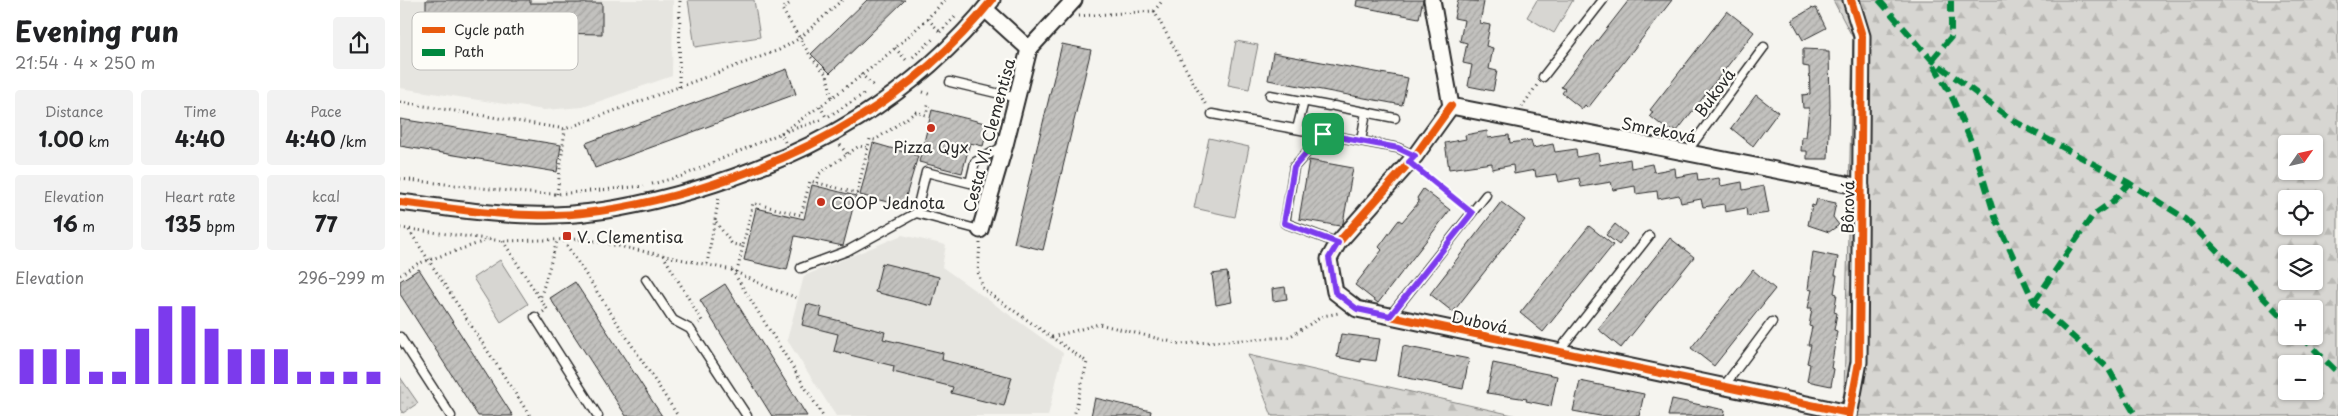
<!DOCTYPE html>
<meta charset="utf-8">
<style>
:root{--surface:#fff;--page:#f2f2f2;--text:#202124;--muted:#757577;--accent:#7c3aed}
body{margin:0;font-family:"Playpen Sans",sans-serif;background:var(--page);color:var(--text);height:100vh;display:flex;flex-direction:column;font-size:19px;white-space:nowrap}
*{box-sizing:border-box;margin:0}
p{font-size:16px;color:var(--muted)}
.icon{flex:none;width:28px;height:28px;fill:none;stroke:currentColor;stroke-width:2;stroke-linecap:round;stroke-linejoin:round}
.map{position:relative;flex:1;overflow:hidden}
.side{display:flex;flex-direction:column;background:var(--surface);width:400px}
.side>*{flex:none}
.needle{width:32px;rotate:56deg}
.fabs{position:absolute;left:1878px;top:135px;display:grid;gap:10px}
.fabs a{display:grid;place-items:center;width:45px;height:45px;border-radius:5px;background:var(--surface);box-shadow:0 1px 4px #0004;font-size:25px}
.pin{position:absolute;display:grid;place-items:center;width:42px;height:42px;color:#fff;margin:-21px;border-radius:10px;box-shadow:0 2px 8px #0006}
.round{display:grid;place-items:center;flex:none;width:52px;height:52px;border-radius:5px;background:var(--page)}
.head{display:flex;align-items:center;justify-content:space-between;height:85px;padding:0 15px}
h1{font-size:28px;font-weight:700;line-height:38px}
.metrics{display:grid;grid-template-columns:repeat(3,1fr);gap:8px;height:85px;padding:5px 15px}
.metrics div{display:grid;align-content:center;border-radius:5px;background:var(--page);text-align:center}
.metrics b{font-size:21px;font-weight:700}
.metrics small{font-size:14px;font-weight:400}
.metrics p{font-size:14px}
.chart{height:140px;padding:10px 15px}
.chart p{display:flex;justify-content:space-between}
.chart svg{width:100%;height:90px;margin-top:5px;stroke:var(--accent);stroke-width:6}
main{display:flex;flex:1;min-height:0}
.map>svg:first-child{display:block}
.built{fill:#e6e5e0}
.forest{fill:url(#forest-firs);stroke:#81807e;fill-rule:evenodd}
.park{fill:url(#park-dots);stroke:#81807e}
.garden{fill:#d7d6d2;stroke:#81807e}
.building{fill:url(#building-hatch);stroke:#2b2b2b}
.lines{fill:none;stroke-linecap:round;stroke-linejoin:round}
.service-casing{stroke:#2b2b2b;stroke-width:11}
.minor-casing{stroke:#2b2b2b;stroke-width:19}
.path{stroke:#2b2b2b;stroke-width:3;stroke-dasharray:1 4;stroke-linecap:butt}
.service{stroke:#fdfcf7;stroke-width:8}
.minor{stroke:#fdfcf7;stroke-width:15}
.quiet{stroke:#00873e;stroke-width:6;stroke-dasharray:12 6;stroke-linecap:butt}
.cycleway-casing{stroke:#fdfcf7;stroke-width:11}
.cycleway{stroke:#e8590c;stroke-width:8}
.route-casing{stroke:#fff;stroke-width:10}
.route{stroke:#7c3aed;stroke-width:6}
.poi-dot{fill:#c8321e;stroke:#fdfcf7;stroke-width:2}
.labels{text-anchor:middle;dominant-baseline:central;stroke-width:4.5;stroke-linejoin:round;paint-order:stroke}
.street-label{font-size:16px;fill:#2b2b2b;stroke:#fdfcf7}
.poi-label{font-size:16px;fill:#2b2b2b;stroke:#fdfcf7;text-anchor:start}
.key{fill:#fdfcf7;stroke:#bebdba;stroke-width:1}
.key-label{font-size:14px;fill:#2b2b2b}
</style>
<main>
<section class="side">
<div class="head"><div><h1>Evening run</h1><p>21:54 · 4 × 250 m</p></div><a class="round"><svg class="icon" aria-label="share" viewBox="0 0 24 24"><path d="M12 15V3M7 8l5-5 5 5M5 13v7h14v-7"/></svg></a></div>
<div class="metrics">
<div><p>Distance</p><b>1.00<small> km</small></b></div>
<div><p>Time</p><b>4:40</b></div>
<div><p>Pace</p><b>4:40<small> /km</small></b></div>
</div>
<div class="metrics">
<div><p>Elevation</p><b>16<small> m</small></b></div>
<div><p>Heart rate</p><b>135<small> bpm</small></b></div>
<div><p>kcal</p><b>77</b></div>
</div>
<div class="chart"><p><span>Elevation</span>296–299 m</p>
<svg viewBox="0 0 160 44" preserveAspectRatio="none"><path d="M5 44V27M15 44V27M25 44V27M35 44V38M45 44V38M55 44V17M65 44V6M75 44V6M85 44V17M95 44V27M105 44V27M115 44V27M125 44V38M135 44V38M145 44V38M155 44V38"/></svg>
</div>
</section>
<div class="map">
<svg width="1938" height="416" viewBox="0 0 1938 416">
<defs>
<pattern id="forest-firs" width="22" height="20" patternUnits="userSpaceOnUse" patternTransform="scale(1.25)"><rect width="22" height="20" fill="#d7d6d2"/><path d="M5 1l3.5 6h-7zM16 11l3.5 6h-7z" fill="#b9b8b4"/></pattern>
<pattern id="park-dots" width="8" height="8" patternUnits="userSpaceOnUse" patternTransform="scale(1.25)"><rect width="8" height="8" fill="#d7d6d2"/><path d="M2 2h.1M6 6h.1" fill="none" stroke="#b9b8b4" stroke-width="1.8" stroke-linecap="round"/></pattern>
<pattern id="building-hatch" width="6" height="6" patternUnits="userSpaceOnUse" patternTransform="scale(1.25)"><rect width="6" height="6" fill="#c2c1be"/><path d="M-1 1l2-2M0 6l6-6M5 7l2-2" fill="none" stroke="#a7a6a3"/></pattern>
</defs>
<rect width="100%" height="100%" fill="#f5f4ef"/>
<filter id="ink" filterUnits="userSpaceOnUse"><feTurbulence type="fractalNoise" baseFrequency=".02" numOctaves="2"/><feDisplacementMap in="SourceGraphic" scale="10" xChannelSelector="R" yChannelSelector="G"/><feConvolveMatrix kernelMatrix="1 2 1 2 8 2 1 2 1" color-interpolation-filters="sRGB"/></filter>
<g filter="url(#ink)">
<!-- built -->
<g class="built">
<polygon points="0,0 273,0 272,76 183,107 144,110 0,88"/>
<polygon points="502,235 546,245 542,267 663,353 648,416 436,416 387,340 404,276"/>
</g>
<!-- forest -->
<g class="forest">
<path d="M1433 0H1938V416H1437L1444 393 1453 38ZM1886 144H1914V171H1886ZM1886 199H1914V226H1886ZM1886 254H1914V281H1886ZM1886 309H1914V336H1886ZM1886 364H1914V391H1886Z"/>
<polygon points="848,355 1117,416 872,416"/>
</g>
<!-- park -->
<polygon class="park" points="0,377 18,403 3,413 0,409"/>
<!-- garden -->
<g class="garden">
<polygon points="288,0 354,0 360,37 295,47"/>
<polygon points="1137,0 1173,0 1154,33 1127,17"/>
<polygon points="836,41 858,45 849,89 828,85"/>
<polygon points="809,138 849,147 835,217 794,208"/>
<polygon points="100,260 128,304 101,322 73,278"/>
</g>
<!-- building -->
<g class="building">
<polygon points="26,0 130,0 130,3 202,3 202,34 147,33 147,27 85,26 86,19 26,19"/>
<polygon points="467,0 505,0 430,73 411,54"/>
<polygon points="957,0 1023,0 1019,18 956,6"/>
<polygon points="1058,0 1084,2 1080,23 1090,25 1086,46 1093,48 1089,69 1097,71 1093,91 1068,86 1072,65 1063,63 1067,43 1060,41 1064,20 1054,18"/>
<polygon points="1229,0 1272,0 1188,108 1185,105 1182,109 1162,93 1165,89 1161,87"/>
<polygon points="1412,8 1413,9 1416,8 1426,28 1403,40 1392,20"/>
<polygon points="1327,11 1354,32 1277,131 1273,128 1270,132 1250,116 1253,112 1250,110"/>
<polygon points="662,44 691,50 643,250 614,243"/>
<polygon points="1403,49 1426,50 1426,52 1429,52 1430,105 1428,159 1407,159 1407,151 1401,151 1402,137 1406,137 1409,108 1403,108 1402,95 1410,94 1409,67 1403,66"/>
<polygon points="873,53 1008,78 1002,105 868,80"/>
<polygon points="387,69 396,94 195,168 186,143"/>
<polygon points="1356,95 1378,112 1353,146 1331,128"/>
<polygon points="532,110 589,124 583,146 570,143 562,173 519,162"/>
<polygon points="0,119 161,145 157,172 0,146"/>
<polygon points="1087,131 1088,138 1109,135 1110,143 1131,140 1133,148 1153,144 1155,152 1176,149 1177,157 1198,153 1200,165 1230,159 1231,168 1252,164 1254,172 1275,168 1276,177 1297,173 1298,181 1319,178 1321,186 1342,182 1343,190 1364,186 1369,213 1347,216 1346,208 1325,212 1324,204 1303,207 1301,199 1281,203 1279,195 1258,199 1257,191 1236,194 1235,186 1213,190 1211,182 1181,187 1179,178 1159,182 1157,174 1136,177 1135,170 1114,174 1113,165 1092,169 1092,163 1049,169 1045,143 1066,139 1065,135"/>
<polygon points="473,143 518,156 503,206 460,195"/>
<polygon points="909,160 953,168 943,223 940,226 899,219"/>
<polygon points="412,185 456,196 443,246 395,236 387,270 344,260 356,208 404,219"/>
<polygon points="1023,189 1050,210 978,303 955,285 982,250 979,247 995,225 999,220 1002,222 1019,202 1017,198"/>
<polygon points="1417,199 1436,203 1433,217 1439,225 1429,232 1408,225 1412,205 1415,206"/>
<polygon points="1101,202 1125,220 1053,312 1030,294"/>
<polygon points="1215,224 1227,234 1219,245 1206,235"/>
<polygon points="1189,226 1213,245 1143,332 1120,313"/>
<polygon points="1270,238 1294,257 1221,348 1198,329"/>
<polygon points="1413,252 1438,257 1435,275 1437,275 1434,293 1437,294 1434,312 1437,313 1434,330 1437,331 1431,368 1434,369 1431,386 1407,381 1410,364 1407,363 1411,345 1408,345 1412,327 1409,326 1412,308 1408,308 1412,290 1408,289"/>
<polygon points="482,263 539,277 532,306 475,292"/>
<polygon points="19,269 113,416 78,416 0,294 0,281"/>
<polygon points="1353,270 1375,289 1314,366 1291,348"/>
<polygon points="827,272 832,302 816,305 812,274"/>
<polygon points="175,282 262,416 226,416 150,298"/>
<polygon points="325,284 407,416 372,416 334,355 300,300"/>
<polygon points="885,287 887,299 873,301 872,289"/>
<polygon points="407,304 422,308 420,316 485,332 483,339 543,353 542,360 612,377 604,406 551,393 553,387 493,372 494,366 434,351 438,334 402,325"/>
<polygon points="941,334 980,339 976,361 961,359 961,362 937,357"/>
<polygon points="1003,346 1069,359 1063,389 998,376"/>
<polygon points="1093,363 1157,376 1151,406 1126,401 1127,399 1087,393"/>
<polygon points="1180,381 1244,394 1239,416 1200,416 1173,411"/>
<polygon points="695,398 751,411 750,416 691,416"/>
<polygon points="1272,399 1325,410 1324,416 1268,416"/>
</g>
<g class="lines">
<defs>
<g id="service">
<polyline points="1143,77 1203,0"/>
<polyline points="550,82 617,98"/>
<polyline points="870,95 929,106"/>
<polyline points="934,106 995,118"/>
<polyline points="812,114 961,141 998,148 1015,156"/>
<polyline points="897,129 904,101"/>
<polyline points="923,134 894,167 885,223 938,243"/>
<polyline points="961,141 966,112"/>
<polyline points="1286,153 1364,47"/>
<polyline points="516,213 580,230"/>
<polyline points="401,268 447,251 516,213 526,172 570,183 575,162 604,146"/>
<polyline points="246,279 273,320 290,329 347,416"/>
<polyline points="990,316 1086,195"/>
<polyline points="135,317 198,416"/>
<polyline points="0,337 51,416"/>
<polyline points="1158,352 1249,236"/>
<polyline points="1324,386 1372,322"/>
</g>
<g id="minor">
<polyline points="1032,0 1051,106"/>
<polyline points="585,9 629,49 674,0"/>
<polyline points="1051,106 1015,156 938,243 929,259 935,292 957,309 1449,413"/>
<polyline points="1051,106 1461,187"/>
<path d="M0 202C51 208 102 217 154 215 202 214 249 203 294 190 412 155 514 97 592 0"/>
<polyline points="580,230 605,145 629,49"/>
<polyline points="1449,416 1459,362 1462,36 1451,0"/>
</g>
</defs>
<!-- service casing -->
<use href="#service" class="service-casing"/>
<!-- minor casing -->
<use href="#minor" class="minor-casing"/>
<!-- path -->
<g class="path">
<polyline points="389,4 382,9 411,57 427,75 432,98"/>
<polyline points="754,11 807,107"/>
<polyline points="679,16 754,11 763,0"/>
<polyline points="528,19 540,32"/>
<polyline points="540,32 555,17"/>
<polyline points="495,48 508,62"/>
<polyline points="513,57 534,38"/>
<polyline points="461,74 475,87"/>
<polyline points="279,87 280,0"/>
<polyline points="523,92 531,95"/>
<polyline points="0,102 165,129 379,50 400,38 442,0"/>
<polyline points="420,106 426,117"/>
<polyline points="1122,107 1137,85"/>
<polyline points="429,116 464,94"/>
<path d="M385 142 381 133C439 94 497 52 545 0"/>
<polyline points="440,145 447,154"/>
<polyline points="1019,170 1063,205"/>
<polyline points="0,179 127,193 157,194 244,186"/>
<polyline points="417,183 419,174 459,146 468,148"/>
<polyline points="252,184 282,176 381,133 421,120"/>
<polyline points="157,194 165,129"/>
<polyline points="316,222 332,244 343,246 353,203 401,215 410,181 457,193 470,139 475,140 516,112 526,115 529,102"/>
<polyline points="0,228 103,241 185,239 332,270 369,288 398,298"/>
<polyline points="9,230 130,416"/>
<polyline points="103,241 140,299"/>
<polyline points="164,241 278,416"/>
<polyline points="580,243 578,272 583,289 687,362 674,416"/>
<polyline points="263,255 302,321 299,323"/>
<polyline points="307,264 319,197"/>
<polyline points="332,270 423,416"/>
<polyline points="337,272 343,246"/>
<polyline points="0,275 17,264 88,240"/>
<polyline points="143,312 147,309 140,299 157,241"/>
<polyline points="652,337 699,324 780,344 889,337 923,316 939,313"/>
</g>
<!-- service -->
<use href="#service" class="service"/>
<!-- minor -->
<use href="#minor" class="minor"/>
<!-- quiet -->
<g class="quiet">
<polyline points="1479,0 1532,60 1612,120 1729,183 1786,219 1886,321"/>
<polyline points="1532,60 1551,37 1551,0"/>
<polyline points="1534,65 1551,95 1574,148 1595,217 1634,302 1708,368 1736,416"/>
<polyline points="1634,302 1693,215 1712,202 1729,183"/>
<polyline points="1901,336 1938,373"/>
</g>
<defs>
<g id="cycleway">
<polyline points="1051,106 1015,156 938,243 929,259 935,292 957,309 1449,413"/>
<path d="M0 202C51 208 102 217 154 215 202 214 249 203 294 190 412 155 514 97 592 0"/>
<polyline points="1449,416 1459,362 1462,36 1451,0"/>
</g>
</defs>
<!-- cycleway casing -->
<use href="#cycleway" class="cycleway-casing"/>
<!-- cycleway -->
<use href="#cycleway" class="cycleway"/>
</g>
</g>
<g class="lines" filter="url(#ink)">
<defs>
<polygon id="route" points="923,134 998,148 1015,156 1009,162 1072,213 990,316 957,309 935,292 929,258 938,243 884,223 894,167"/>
</defs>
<!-- route casing -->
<use href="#route" class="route-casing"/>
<!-- route -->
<use href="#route" class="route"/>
</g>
<!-- markers -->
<g class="poi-dot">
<circle cx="531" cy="128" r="5"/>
<circle cx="421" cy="202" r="5"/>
<rect x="162" y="231" width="10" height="10" rx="2.5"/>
</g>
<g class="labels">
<!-- street labels -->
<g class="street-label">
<text transform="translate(1314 92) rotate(-53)">Buková</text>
<text transform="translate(1259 129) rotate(11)">Smreková</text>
<text transform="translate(588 135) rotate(-75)">Cesta Vl. Clementisa</text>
<text transform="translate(1447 207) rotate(-89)">Bôrová</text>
<text transform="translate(1080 321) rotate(12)">Dubová</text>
</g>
<!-- poi labels -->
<g class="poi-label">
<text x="531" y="146" text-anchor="middle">Pizza Qyx</text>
<text x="431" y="202">COOP Jednota</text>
<text x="177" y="236">V. Clementisa</text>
</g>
</g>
<!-- legend -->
<rect x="12" y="12" width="166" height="58" rx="8" class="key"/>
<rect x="22" y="27" width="23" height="6" fill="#e8590c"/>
<rect x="22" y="49" width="23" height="7" fill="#00873e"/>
<g class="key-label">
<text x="54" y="35">Cycle path</text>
<text x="54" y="57">Path</text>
</g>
</svg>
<div class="fabs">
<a><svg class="needle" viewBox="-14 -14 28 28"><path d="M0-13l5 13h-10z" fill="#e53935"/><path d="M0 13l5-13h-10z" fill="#757577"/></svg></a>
<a><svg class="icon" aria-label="locate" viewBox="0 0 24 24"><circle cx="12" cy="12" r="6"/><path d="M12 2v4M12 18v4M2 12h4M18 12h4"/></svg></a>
<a><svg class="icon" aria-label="layers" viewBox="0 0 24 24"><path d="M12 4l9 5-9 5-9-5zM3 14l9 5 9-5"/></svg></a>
<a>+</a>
<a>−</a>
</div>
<div class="pin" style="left:923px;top:134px;background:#1e9e55"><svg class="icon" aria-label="arrive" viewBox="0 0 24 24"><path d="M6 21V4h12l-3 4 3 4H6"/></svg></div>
</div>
</main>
